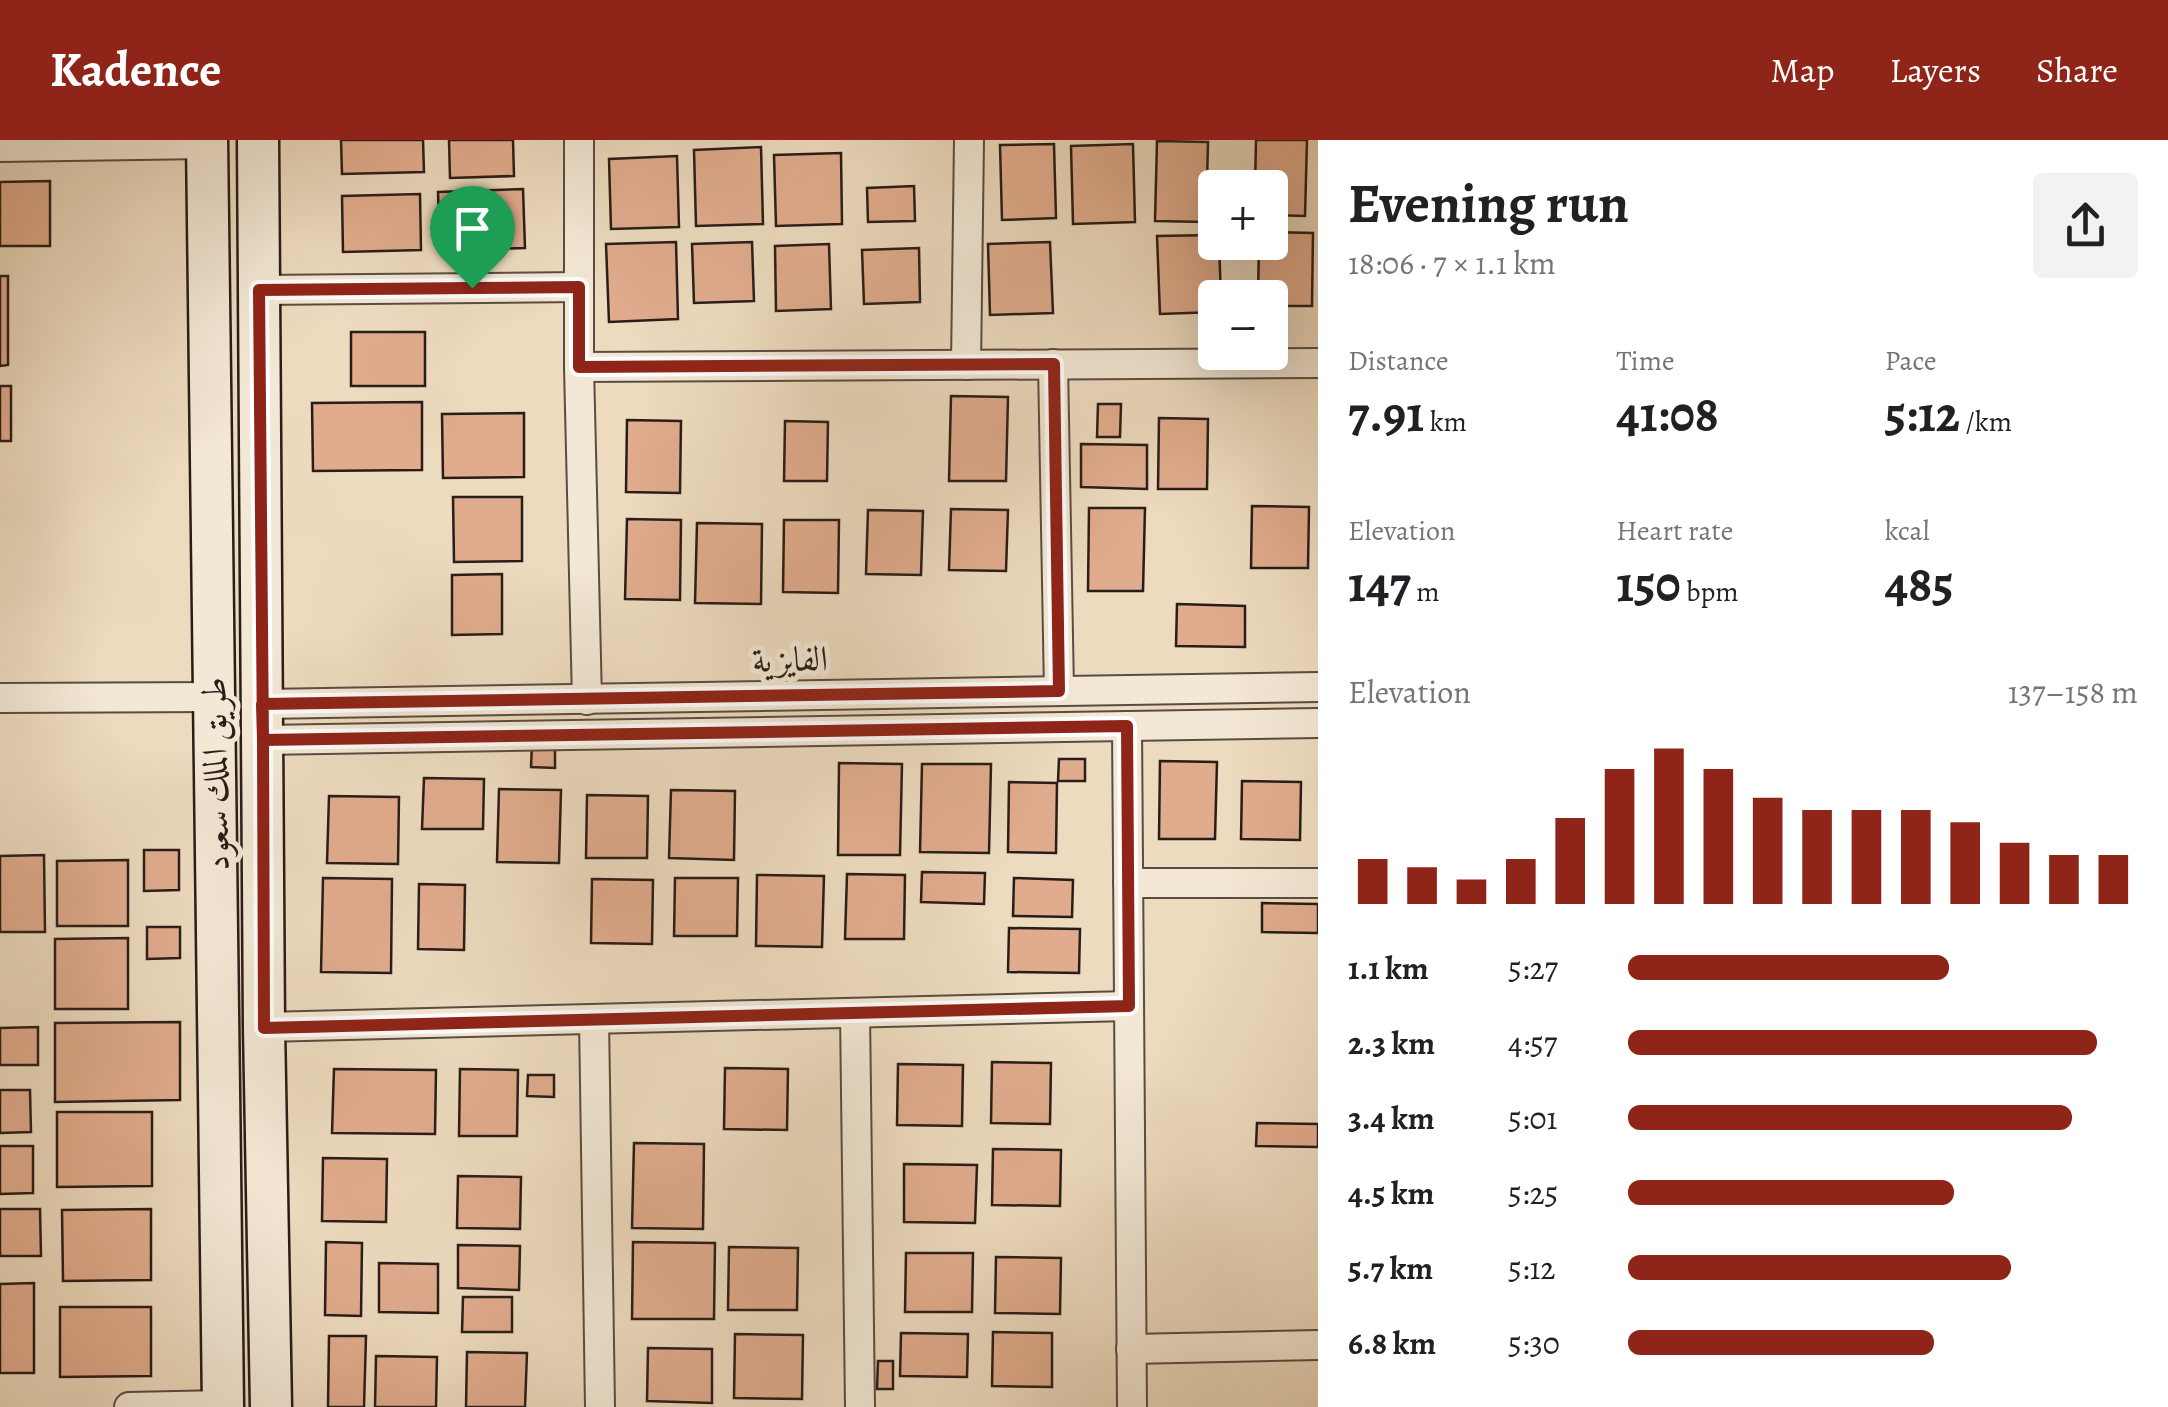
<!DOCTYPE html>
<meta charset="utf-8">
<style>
:root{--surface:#fff;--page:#f2f2f2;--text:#202124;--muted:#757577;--accent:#8f2418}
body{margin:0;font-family:Alegreya,Amiri,serif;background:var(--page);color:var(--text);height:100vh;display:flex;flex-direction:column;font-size:38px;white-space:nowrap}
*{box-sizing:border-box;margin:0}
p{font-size:32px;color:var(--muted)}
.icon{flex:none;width:55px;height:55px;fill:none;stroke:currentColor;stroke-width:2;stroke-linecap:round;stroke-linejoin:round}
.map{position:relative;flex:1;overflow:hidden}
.panel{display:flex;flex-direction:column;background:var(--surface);width:850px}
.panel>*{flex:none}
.controls{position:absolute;left:1198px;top:30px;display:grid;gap:20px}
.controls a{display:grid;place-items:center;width:90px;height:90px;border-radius:10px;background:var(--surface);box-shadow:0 10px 40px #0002;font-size:50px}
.pin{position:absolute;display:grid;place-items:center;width:85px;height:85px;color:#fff;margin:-102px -42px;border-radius:50% 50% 50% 0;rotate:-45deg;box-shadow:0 0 10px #0007}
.pin .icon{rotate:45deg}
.round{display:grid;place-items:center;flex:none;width:105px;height:105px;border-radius:10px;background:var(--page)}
.overview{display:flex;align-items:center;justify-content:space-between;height:170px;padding:0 30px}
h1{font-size:55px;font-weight:600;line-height:75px}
.stats{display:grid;grid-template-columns:repeat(3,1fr);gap:15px;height:170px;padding:10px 30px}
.stats div{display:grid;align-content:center}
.stats b{font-size:50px;font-weight:600}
.stats small{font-size:28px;font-weight:400}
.stats p{font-size:28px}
.chart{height:280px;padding:20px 30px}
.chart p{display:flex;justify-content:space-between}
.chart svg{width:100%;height:180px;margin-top:10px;stroke:var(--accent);stroke-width:6}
ul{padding:0 30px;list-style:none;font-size:32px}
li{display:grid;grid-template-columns:160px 120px 1fr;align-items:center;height:75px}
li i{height:25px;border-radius:12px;background:var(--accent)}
header{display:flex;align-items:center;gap:60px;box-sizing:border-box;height:140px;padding:0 50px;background:var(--accent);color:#fff}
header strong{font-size:48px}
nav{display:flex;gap:55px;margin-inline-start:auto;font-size:35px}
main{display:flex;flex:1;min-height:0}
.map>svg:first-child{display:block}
.building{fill:#e1ac8e;stroke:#281d18;stroke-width:2.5}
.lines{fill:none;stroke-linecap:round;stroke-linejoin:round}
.minor-casing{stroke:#594c42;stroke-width:32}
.secondary-casing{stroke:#281d18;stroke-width:45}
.minor{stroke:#f3e8d5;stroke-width:28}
.secondary{stroke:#f3e8d5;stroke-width:40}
.route-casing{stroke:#fff;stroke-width:20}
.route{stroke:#8f2418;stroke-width:12}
.labels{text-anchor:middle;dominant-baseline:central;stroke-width:10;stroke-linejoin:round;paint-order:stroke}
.street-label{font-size:35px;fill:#281d18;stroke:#f3e8d5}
</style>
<header>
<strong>Kadence</strong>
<nav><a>Map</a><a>Layers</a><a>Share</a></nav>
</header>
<main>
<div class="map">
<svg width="1318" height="1267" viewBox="0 0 1318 1267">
<rect width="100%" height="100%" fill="#eddbbf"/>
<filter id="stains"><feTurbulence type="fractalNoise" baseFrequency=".002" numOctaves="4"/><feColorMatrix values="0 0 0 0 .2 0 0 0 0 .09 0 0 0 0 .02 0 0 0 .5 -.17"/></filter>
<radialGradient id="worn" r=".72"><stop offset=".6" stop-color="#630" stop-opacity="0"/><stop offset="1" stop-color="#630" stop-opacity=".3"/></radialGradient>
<!-- building -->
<g class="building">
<polygon points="341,0 423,0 424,32 342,34"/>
<polygon points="449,0 513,0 514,36 450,38"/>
<polygon points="1256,0 1307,0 1305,76 1270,75 1270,48 1255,48"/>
<polygon points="1157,1 1208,2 1206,82 1155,81"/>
<polygon points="1054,4 1056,78 1002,80 1000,5"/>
<polygon points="1133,4 1135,82 1073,84 1071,6"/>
<polygon points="761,7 763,84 696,86 694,10"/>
<polygon points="841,13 842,84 776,86 774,15"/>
<polygon points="677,16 679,87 611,89 609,19"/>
<polygon points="50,41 50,106 0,106 0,42"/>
<polygon points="914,46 915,81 868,82 867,48"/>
<polygon points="523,49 525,108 440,111 438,52"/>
<polygon points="420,54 421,110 343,112 342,56"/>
<polygon points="1270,92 1313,93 1312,166 1270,166 1270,158 1258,158 1259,102 1270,102"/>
<polygon points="1215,95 1215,102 1219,102 1221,158 1215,158 1215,172 1160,174 1157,96"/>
<polygon points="676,102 678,179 609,182 606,104"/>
<polygon points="752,102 754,161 694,163 692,104"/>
<polygon points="1050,102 1053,173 990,175 988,104"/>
<polygon points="829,104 831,169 776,171 775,106"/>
<polygon points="919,108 920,162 864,164 862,110"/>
<polygon points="0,136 8,136 8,225 0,226"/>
<rect x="351" y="192" width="74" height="54"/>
<rect x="0" y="246" width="11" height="55"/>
<polygon points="951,256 1008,257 1006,341 949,341"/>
<polygon points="422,262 422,330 313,331 312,263"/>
<polygon points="1098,264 1121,264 1120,297 1097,297"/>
<polygon points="524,273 524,337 443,338 442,274"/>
<polygon points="1159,278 1208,279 1207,349 1158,349"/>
<polygon points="627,280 681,281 680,353 626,352"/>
<polygon points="785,281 828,282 827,341 784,341"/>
<polygon points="1081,304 1147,305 1147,349 1081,347"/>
<polygon points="453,357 522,357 522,421 454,422"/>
<polygon points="1252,366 1309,367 1308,428 1251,428"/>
<polygon points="1089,368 1145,368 1143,451 1088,451"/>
<polygon points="951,369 1008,370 1006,431 949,430"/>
<polygon points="868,370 923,371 921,435 866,434"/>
<polygon points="627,379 681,380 680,460 625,459"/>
<polygon points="784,380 839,380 838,453 783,452"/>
<polygon points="697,383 762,384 761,464 695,463"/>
<polygon points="502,434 502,494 452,495 452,435"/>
<polygon points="1177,464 1245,466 1245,507 1176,506"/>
<polygon points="532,603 555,603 555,628 531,627"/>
<polygon points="1059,619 1085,619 1085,641 1058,641"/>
<polygon points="1160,621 1217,622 1215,699 1159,699"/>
<polygon points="839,623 902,624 900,715 838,715"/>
<polygon points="922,624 991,624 989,713 920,712"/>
<polygon points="424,638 484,639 483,689 422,689"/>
<polygon points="1242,641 1301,642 1300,700 1241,699"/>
<polygon points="1009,642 1057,643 1056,713 1008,712"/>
<polygon points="499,649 561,650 559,723 497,722"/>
<polygon points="671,650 735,651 734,720 669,718"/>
<polygon points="587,655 648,656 647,718 586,718"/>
<polygon points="329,656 399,657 398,724 327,723"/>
<polygon points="144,710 179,710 179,750 144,751"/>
<polygon points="44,715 45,792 0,792 0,716"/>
<polygon points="128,720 128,786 57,786 57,721"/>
<polygon points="922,732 985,733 984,764 921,762"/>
<polygon points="847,734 905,735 904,799 845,799"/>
<polygon points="757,735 824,736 822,807 756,806"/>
<polygon points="323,738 392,739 391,833 321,832"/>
<polygon points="675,738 738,738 737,796 674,796"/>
<polygon points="1014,738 1073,740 1072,777 1013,776"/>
<polygon points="592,739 653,740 652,804 591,803"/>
<polygon points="419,744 465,745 464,810 418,809"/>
<polygon points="1262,763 1318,764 1318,793 1262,792"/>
<polygon points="147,787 180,787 180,818 147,819"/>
<polygon points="1009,788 1080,789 1079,833 1008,832"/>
<polygon points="128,798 128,869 55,869 55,799"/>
<polygon points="180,882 180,960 55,962 55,883"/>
<polygon points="38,887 38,925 0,925 0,888"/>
<polygon points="992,922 1051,923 1050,984 991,983"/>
<polygon points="898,924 963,925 962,986 897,985"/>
<polygon points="725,928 788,929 787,990 724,989"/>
<polygon points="334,929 436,930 435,994 332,993"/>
<polygon points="460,929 518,930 517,996 459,996"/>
<polygon points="528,935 554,935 554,957 527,956"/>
<polygon points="0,950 30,950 31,992 0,993"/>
<polygon points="57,972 152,972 152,1046 57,1047"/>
<polygon points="1257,983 1318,984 1318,1007 1256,1006"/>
<polygon points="634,1003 704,1004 703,1089 632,1088"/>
<polygon points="0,1006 33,1006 33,1053 0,1054"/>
<polygon points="993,1009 1061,1010 1060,1066 992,1065"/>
<polygon points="323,1018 387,1019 386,1082 322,1081"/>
<polygon points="904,1024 977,1025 975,1083 904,1082"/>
<polygon points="458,1036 521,1037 520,1089 457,1088"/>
<polygon points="0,1069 40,1069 41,1116 0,1116"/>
<polygon points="151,1069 151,1140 63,1141 62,1070"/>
<polygon points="326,1102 362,1103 361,1176 325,1175"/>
<polygon points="633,1102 715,1103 714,1179 632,1179"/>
<polygon points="458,1105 520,1106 519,1150 458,1148"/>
<polygon points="729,1107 798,1108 797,1170 728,1170"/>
<polygon points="906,1113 973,1113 972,1172 905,1172"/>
<polygon points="996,1117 1061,1118 1060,1174 995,1173"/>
<polygon points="379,1123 438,1124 438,1173 379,1172"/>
<polygon points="34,1143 34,1233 0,1233 0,1144"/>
<polygon points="463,1157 512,1157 512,1192 462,1192"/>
<polygon points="60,1167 151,1167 151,1236 60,1237"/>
<polygon points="993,1192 1052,1193 1052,1247 992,1246"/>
<polygon points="901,1193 968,1194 967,1237 900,1236"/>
<polygon points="735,1194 803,1195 802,1259 734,1258"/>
<polygon points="329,1196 366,1196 364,1267 328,1267"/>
<polygon points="648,1208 712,1209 712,1263 647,1261"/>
<polygon points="467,1212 527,1213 525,1267 466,1267"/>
<polygon points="376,1216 437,1217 436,1267 375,1267"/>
<polygon points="878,1221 893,1221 893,1249 877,1249"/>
</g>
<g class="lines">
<defs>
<g id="minor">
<polyline points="579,0 579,227 587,560"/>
<polyline points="0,7 207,4"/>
<polyline points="259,150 579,147"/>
<polyline points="1053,224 1059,551"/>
<polyline points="966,225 969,0"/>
<polyline points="579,227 1318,223"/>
<polyline points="0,558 214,557"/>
<polyline points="263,564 1318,547"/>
<polyline points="1127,586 1132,1267"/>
<polyline points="263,600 1318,583"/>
<polyline points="1128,743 1318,743"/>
<polyline points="855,873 860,1267"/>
<polyline points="594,879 600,1267"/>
<polyline points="264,887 1129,866"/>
<polyline points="1131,1209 1318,1205"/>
<polyline points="129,1267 223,1265"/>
</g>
<g id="secondary">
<polyline points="207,0 223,1267"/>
<polyline points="258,0 264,887 271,1267"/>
</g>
</defs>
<!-- minor casing -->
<use href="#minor" class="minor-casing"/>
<!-- secondary casing -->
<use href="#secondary" class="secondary-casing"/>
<!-- minor -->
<use href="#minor" class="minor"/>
<!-- secondary -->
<use href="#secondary" class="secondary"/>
</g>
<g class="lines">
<defs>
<polyline id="route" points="472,148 259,150 263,600 1127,586 1129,866 264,888 263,600 262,564 1059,551 1054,224 579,227 579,147 472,148"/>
</defs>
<!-- route casing -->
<use href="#route" class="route-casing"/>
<!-- route -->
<use href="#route" class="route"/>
</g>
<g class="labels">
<!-- street labels -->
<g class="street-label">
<text transform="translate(790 519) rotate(-1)">الفايزية</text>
<text transform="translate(215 634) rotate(-91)">طريق الملك سعود</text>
</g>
</g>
<rect width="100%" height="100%" filter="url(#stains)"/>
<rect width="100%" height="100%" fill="url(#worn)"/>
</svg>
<div class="controls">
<a>+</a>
<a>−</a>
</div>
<div class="pin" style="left:472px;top:148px;background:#1e9e55"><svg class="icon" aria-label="arrive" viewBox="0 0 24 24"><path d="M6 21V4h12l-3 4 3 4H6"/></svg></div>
</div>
<section class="panel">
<div class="overview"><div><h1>Evening run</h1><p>18:06 · 7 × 1.1 km</p></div><a class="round"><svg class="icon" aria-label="share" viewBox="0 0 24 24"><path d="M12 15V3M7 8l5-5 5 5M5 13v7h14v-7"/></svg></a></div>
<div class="stats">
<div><p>Distance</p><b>7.91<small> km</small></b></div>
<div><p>Time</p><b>41:08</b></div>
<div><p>Pace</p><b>5:12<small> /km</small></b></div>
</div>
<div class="stats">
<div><p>Elevation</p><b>147<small> m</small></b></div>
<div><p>Heart rate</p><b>150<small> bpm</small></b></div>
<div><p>kcal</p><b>485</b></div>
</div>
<div class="chart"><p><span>Elevation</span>137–158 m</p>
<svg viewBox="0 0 160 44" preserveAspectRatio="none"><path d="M5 44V33M15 44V35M25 44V38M35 44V33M45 44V23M55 44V11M65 44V6M75 44V11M85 44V18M95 44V21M105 44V21M115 44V21M125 44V24M135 44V29M145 44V32M155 44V32"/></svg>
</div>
<ul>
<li><b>1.1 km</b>5:27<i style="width:63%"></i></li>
<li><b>2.3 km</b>4:57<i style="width:92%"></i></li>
<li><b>3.4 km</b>5:01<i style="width:87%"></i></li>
<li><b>4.5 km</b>5:25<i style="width:64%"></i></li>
<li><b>5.7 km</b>5:12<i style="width:75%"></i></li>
<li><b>6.8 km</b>5:30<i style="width:60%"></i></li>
</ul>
</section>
</main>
